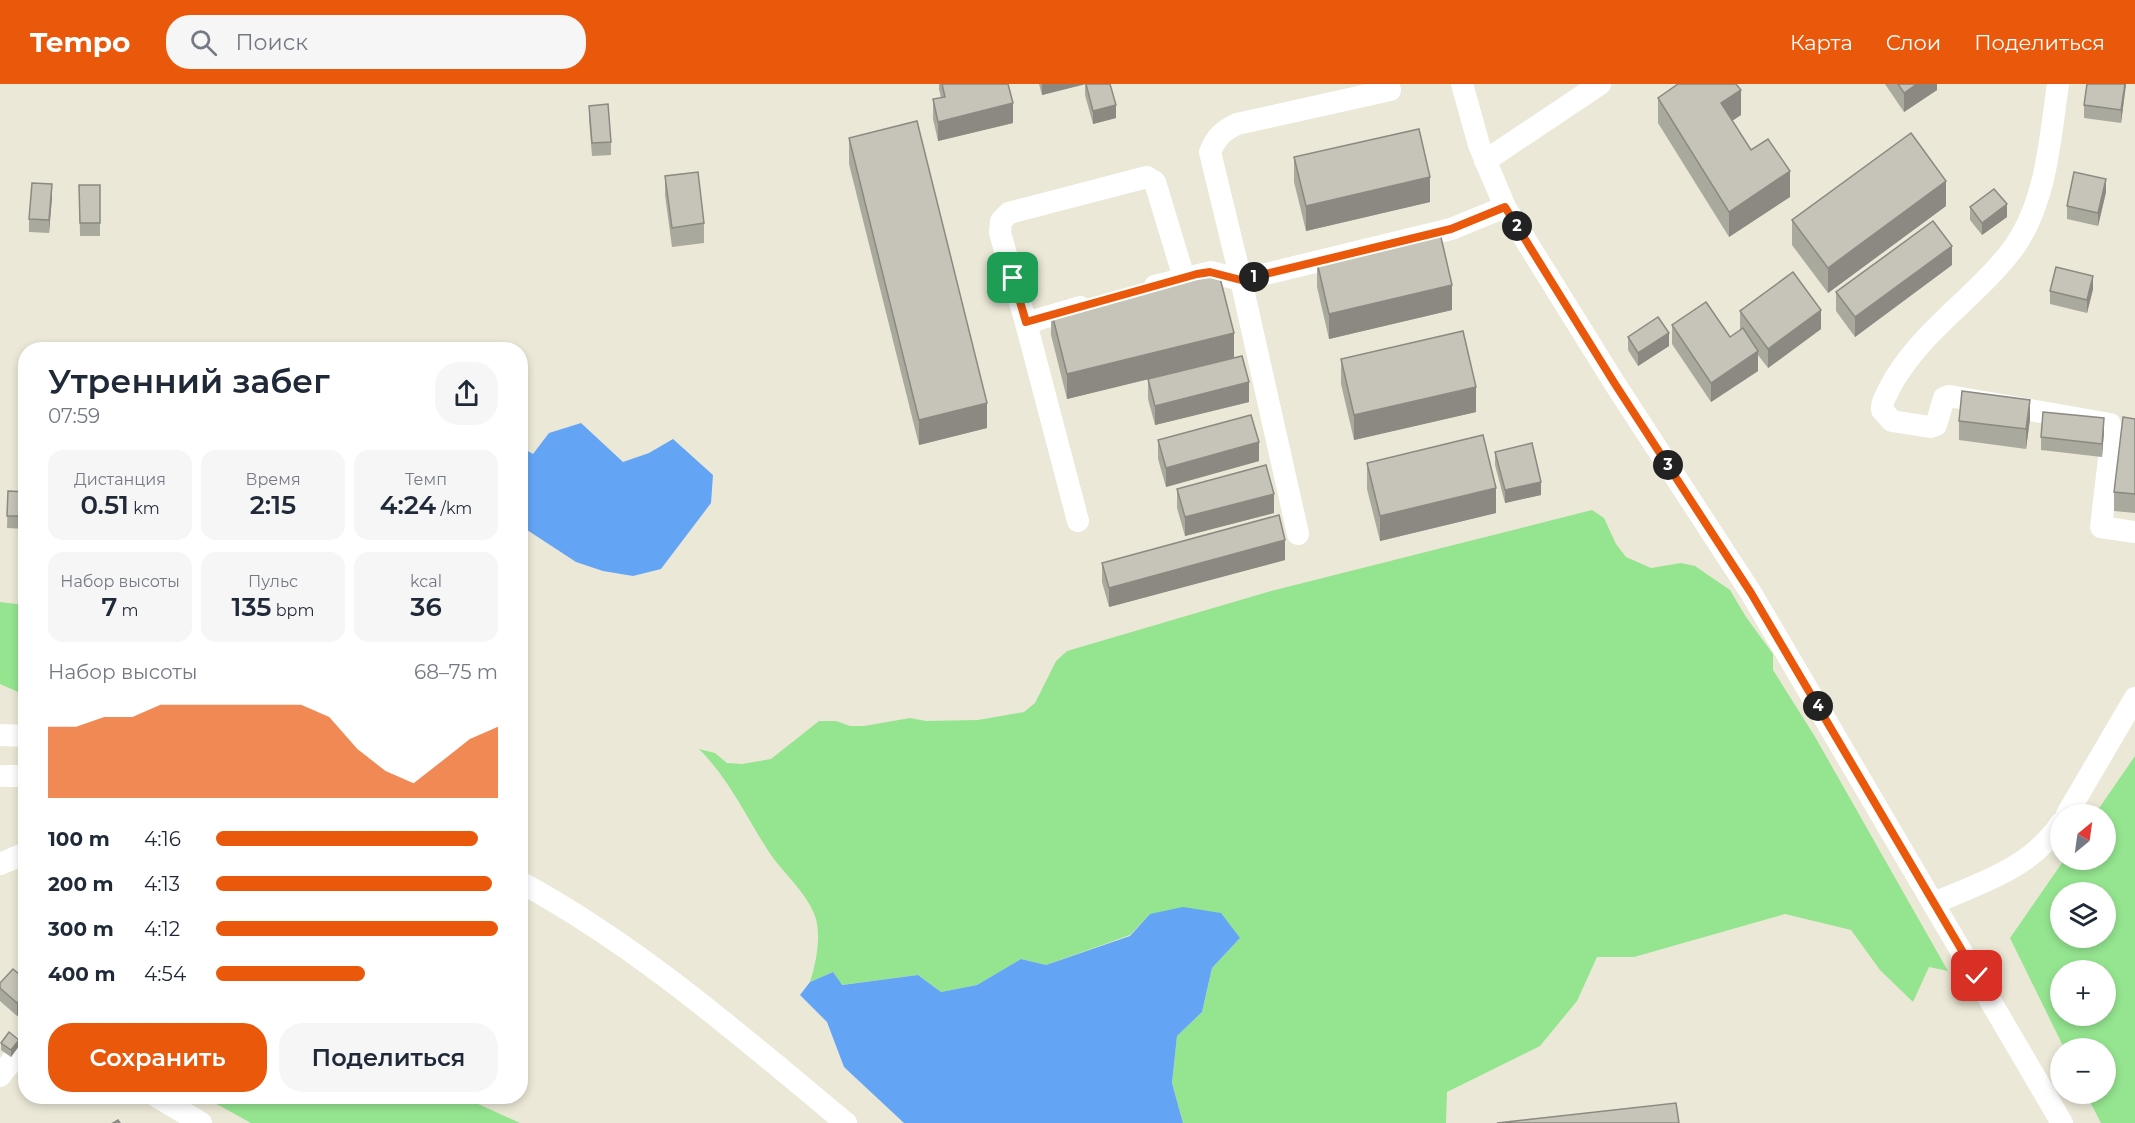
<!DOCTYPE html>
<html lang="ru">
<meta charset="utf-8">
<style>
:root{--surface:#fff;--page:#f6f6f7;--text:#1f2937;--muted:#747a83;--accent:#ea580c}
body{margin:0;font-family:Montserrat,sans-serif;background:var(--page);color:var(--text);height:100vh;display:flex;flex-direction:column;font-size:22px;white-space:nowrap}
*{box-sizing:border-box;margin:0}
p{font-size:20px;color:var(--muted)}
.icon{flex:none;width:33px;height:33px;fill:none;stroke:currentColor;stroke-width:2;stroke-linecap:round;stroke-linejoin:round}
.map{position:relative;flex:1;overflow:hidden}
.side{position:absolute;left:18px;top:258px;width:510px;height:762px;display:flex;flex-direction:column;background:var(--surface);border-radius:24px;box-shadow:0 3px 9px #0003}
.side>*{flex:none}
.needle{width:39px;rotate:29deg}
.tools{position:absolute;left:2050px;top:720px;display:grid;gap:12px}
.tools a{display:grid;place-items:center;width:66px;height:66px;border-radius:50%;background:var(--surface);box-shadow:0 3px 9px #0003;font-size:30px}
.pin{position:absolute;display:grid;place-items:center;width:51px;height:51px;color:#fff;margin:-26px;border-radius:12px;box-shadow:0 3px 9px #0006}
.km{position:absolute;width:30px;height:30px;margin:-15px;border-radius:50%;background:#222;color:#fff;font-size:16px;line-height:30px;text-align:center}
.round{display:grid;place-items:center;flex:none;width:63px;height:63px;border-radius:24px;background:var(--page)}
.headline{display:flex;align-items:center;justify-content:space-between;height:102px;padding:0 30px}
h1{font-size:33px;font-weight:600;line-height:45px}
.figures{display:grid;grid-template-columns:repeat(3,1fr);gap:9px;height:102px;padding:6px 30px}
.figures div{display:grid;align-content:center;border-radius:15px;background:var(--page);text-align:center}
.figures b{font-size:26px;font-weight:600}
.figures small{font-size:16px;font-weight:400}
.figures p{font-size:16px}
.chart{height:168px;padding:12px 30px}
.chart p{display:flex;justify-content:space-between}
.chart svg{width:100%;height:108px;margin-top:6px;fill:var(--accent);opacity:.7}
.primary-button{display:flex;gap:12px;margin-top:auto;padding:12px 30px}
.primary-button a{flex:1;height:69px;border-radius:24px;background:var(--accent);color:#fff;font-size:24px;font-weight:600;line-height:69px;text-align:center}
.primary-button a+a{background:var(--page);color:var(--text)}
ul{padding:0 30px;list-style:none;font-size:20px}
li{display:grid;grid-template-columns:96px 72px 1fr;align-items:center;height:45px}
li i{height:15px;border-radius:8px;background:var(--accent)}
header{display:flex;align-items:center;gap:36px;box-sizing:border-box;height:84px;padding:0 30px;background:var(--accent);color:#fff}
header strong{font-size:28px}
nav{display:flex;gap:33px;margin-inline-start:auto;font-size:21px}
.search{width:420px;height:54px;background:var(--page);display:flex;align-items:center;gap:15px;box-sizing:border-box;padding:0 21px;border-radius:24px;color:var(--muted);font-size:22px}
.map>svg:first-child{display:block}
.green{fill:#95e590;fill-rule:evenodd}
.water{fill:#63a5f4}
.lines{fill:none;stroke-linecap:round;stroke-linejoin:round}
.minor{stroke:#fff;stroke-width:22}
.wall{fill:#aaa99e}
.shaded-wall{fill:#8b8981}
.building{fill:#c6c4b8;stroke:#8b8981;stroke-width:1.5}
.route-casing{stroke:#fff;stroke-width:12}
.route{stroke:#ea580c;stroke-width:8}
</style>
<header>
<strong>Tempo</strong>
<div class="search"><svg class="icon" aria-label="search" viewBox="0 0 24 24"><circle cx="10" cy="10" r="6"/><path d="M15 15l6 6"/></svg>Поиск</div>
<nav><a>Карта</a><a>Слои</a><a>Поделиться</a></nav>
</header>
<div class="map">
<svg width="2135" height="1039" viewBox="0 0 2135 1039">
<rect width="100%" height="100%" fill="#ebe8d7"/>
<!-- green -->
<g class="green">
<path d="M1592 426 1604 434 1616 460 1626 473 1651 484 1681 479 1695 482 1730 506 1746 533 1773 570V586L1814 651 1948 887 1929 883 1913 918 1880 886 1851 846 1785 830 1634 873H1597L1577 917 1540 962 1447 1008 1446 1039H1183L1172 999 1177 952 1202 928 1212 884 1240 854 1150 830 1130 851 1046 881 1021 875 977 901 941 908 918 891 841 901 833 888 810 898C816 879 821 855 816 835 809 811 785 791 771 771 747 735 730 696 699 665L715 669 727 679 742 680 771 675 819 637H836L850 642H864L910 634 926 637 978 636 1024 628 1035 619 1056 577 1067 567 1271 507Z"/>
<polygon points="0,518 25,521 25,611 0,600"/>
<path d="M2135 672V1039H2101L2086 1010H2106V964H2064L2010 854 2064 776H2106V730H2095ZM2061 808H2106V854H2061ZM2106 886V932H2061V886Z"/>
<polygon points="204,1013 463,1013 520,1039 251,1039"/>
</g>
<!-- water -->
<g class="water">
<polygon points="581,339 623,378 649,369 673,355 713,391 711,419 661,485 633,492 603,487 576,478 521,442 521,363 533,370 549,349"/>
<polygon points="1183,823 1221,829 1240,854 1212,884 1202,928 1177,952 1172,999 1183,1039 904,1039 844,983 827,938 800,911 810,898 833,888 842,901 918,891 941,908 977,901 1021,875 1046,881 1130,852 1150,830"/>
</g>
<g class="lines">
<!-- minor -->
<g class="minor">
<polyline points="1462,0 1479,61 1505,123 1615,300 1751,509 2062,1039"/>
<path d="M2058 0C2050 54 2047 115 2015 162 1977 214 1919 247 1889 305 1886 312 1881 319 1882 326L1892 337 1930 343 1936 341 1944 314 1949 312 2110 340 2112 349 2101 443 2135 448"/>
<polyline points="1485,77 1600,0"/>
<path d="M1241 196 1210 68C1216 54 1222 47 1237 40L1390 6"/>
<polyline points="1155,202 1211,188 1241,196"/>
<polyline points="1026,239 1000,149 1001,137 1009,129 1147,93 1155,98 1184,194"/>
<polyline points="1078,437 1026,239 1080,223"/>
<polyline points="1298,450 1241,196 1451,145 1505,123"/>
<polyline points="0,651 26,652"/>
<polyline points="0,692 26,692"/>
<polyline points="2067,730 2135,614"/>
<polyline points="0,780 26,769"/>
<path d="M520 798C640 863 742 953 846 1039"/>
<path d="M1934 819C1981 799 2031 784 2061 739"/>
<polyline points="0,992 26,959"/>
<polyline points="156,1012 201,1039"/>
</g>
</g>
<!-- wall -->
<g class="wall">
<polygon points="939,0 1008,0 1013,39 938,57 933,35 933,15 941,14 939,5"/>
<polygon points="1039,0 1110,0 1116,34 1093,40 1085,11 1085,0 1042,11"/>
<polygon points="1885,0 1937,0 1937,6 1904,28"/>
<polygon points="2126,0 2121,39 2084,34 2084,21"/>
<polygon points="1658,14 1741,31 1732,37 1751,66 1790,113 1729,153 1658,39"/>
<polygon points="589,22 611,58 611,71 592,72 589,35"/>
<polygon points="849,54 987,344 919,361 849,80"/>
<polygon points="1294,73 1430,118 1306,147 1294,98"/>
<polygon points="665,92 704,139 704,159 672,163 665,111"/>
<polygon points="79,101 100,101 100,152 80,152"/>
<polygon points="2106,108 2098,142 2067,135 2067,122"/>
<polygon points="52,113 49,149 29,148 29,135"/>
<polygon points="1946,122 1828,209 1792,161 1792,136"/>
<polygon points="1970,123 2007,133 1982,151 1970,136"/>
<polygon points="1317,178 1452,226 1329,255 1317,203"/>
<polygon points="1952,181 1855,253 1836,227 1836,208"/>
<polygon points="2093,205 2087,229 2050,220 2050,207"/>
<polygon points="1051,226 1234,274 1249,318 1155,341 1148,315 1148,295 1174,289 1067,315 1051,251"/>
<polygon points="1740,227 1821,245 1768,284 1758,271 1758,287 1711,318 1672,260 1672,241 1730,253 1740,246"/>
<polygon points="1628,253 1669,262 1638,282 1628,266"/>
<polygon points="1341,275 1476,328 1354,356 1341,300"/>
<polygon points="2030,335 2026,365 1959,356 1959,337"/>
<polygon points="2135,335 2135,429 2114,427 2114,408"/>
<polygon points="2104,347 2102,373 2041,366 2041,353"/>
<polygon points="1158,356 1259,377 1166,403 1158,375"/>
<polygon points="1495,368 1541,411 1505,419 1495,381"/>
<polygon points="1367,379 1496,429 1380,457 1367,405"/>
<polygon points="1177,405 1274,429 1185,452 1177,424"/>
<polygon points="8,407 26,408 26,445 7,444"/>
<polygon points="1285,476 1109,523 1102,498 1102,479"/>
<polygon points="26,896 26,923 17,932 0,917 0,899"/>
<polygon points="1,959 19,962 11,973 1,966"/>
</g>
<!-- shaded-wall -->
<g class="shaded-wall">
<polygon points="1042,0 1086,0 1042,11"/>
<polygon points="1917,0 1937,0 1937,6 1904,28 1904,9"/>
<polygon points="2125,0 2126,0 2121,39 2121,26"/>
<polygon points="1741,6 1741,31 1721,44 1721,19"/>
<polygon points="1013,19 1013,39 938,57 938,38"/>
<polygon points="1116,21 1116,34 1093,40 1093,27"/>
<polygon points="1790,87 1790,113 1729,153 1729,128"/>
<polygon points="1430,93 1430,118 1306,147 1306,122"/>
<polygon points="2106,95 2106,108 2098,142 2098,129"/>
<polygon points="1946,97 1946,122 1828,209 1828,184"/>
<polygon points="52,100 52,113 49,149 49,136"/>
<polygon points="2007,120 2007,133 1982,151 1982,139"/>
<polygon points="1952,162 1952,181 1855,253 1855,233"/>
<polygon points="2093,192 2093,205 2087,229 2087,216"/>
<polygon points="1452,201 1452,226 1329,255 1329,230"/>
<polygon points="1821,226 1821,245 1768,284 1768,265"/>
<polygon points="1234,249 1234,274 1067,315 1067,290"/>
<polygon points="1669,249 1669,262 1638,282 1638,269"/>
<polygon points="1758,267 1758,287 1711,318 1711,299"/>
<polygon points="1249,298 1249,318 1155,341 1155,322"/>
<polygon points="1476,303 1476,328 1354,356 1354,331"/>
<polygon points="2030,316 2030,335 2026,365 2026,345"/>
<polygon points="987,319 987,344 919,361 919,336"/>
<polygon points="2104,334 2104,347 2102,373 2102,360"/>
<polygon points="1259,358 1259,377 1166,403 1166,384"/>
<polygon points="1541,398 1541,411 1505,419 1505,406"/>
<polygon points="1496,404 1496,429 1380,457 1380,432"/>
<polygon points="1274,410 1274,429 1185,452 1185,433"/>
<polygon points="1285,456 1285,476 1109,523 1109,504"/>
<polygon points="26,910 26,923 17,932 17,919"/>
<polygon points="19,956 19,962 11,973 11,966"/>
</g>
<!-- building -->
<g class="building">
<polygon points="942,0 1008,0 1013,19 938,38 933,15 945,13"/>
<polygon points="1086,0 1110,0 1116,21 1093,27"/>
<polygon points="1678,0 1736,0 1741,6 1721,19 1751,66 1768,55 1790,87 1729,128 1658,14"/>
<polygon points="1898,0 1917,0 1904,9"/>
<polygon points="2087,0 2125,0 2121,26 2084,21"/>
<polygon points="608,20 611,58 592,59 589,22"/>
<polygon points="917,37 987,319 919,336 849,54"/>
<polygon points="1419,45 1430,93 1306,122 1294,73"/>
<polygon points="1911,49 1946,97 1828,184 1792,136"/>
<polygon points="698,88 704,139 672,144 665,92"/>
<polygon points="2074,88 2106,95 2098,129 2067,122"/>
<polygon points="32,99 52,100 49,136 29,135"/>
<polygon points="79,101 100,101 100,139 80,139"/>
<polygon points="1994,105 2007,120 1982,139 1970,123"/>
<polygon points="1933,137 1952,162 1855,233 1836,208"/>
<polygon points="1440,149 1452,201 1329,230 1317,178"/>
<polygon points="2056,183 2093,192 2087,216 2050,207"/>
<polygon points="1218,186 1234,249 1067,290 1051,226"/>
<polygon points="1793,188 1821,226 1768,265 1740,227"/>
<polygon points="1706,218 1730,253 1743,244 1758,267 1711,299 1672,241"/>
<polygon points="1658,233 1669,249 1638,269 1628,253"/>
<polygon points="1463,247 1476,303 1354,331 1341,275"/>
<polygon points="1242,272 1249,298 1155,322 1148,295"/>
<polygon points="1962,307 2030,316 2026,345 1959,337"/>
<polygon points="2043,328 2104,334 2102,360 2041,353"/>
<polygon points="1251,331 1259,358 1166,384 1158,356"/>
<polygon points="2123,333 2135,335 2135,410 2114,408"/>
<polygon points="1483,351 1496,404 1380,432 1367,379"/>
<polygon points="1532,359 1541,398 1505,406 1495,368"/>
<polygon points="1266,381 1274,410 1185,433 1177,405"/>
<polygon points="8,407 26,408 26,432 7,432"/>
<polygon points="1279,431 1285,456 1109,504 1102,479"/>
<polygon points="13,885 26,896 26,910 17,919 0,904 0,899"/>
<polygon points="9,948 19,956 11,966 1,959"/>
<polygon points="1676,1019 1679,1039 1497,1039"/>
<polygon points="118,1036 120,1039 113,1039"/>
</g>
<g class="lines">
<defs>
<polyline id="route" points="1013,194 1026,238 1197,190 1210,188 1241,196 1451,145 1505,123 1615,300 1751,509 1977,892"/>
</defs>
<!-- route casing -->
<use href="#route" class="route-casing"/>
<!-- route -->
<use href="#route" class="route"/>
</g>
</svg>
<div class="tools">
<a><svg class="needle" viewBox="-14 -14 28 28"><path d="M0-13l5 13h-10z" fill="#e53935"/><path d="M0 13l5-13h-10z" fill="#747a83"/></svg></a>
<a><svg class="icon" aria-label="layers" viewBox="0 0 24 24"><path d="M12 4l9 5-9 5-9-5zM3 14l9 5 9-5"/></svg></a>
<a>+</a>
<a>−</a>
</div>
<div class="pin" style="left:1013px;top:194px;background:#1e9e55"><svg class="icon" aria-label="arrive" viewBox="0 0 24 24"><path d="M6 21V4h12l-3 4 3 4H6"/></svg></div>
<div class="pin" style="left:1977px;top:892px;background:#d93025"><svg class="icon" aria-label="check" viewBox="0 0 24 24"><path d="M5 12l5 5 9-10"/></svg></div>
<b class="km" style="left:1254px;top:193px">1</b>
<b class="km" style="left:1517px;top:142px">2</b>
<b class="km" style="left:1668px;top:381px">3</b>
<b class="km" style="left:1818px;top:622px">4</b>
<section class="side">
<div class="headline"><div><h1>Утренний забег</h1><p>07:59</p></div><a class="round"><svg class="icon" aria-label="share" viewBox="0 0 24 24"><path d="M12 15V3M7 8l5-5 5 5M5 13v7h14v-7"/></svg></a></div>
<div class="figures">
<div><p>Дистанция</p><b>0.51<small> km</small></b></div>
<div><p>Время</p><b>2:15</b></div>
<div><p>Темп</p><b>4:24<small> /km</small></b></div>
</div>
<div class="figures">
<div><p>Набор высоты</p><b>7<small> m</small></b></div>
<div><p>Пульс</p><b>135<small> bpm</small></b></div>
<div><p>kcal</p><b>36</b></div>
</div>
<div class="chart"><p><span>Набор высоты</span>68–75 m</p>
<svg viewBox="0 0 160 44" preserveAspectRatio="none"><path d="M0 44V15L10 15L20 11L30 11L40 6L50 6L60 6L70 6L80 6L90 6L100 11L110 24L120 33L130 38L140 29L150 20L160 15V44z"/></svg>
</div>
<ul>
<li><b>100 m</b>4:16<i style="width:93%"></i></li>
<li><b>200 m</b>4:13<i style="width:98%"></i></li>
<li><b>300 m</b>4:12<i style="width:100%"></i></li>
<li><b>400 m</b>4:54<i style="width:53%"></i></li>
</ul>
<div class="primary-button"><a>Сохранить</a><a>Поделиться</a></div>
</section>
</div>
